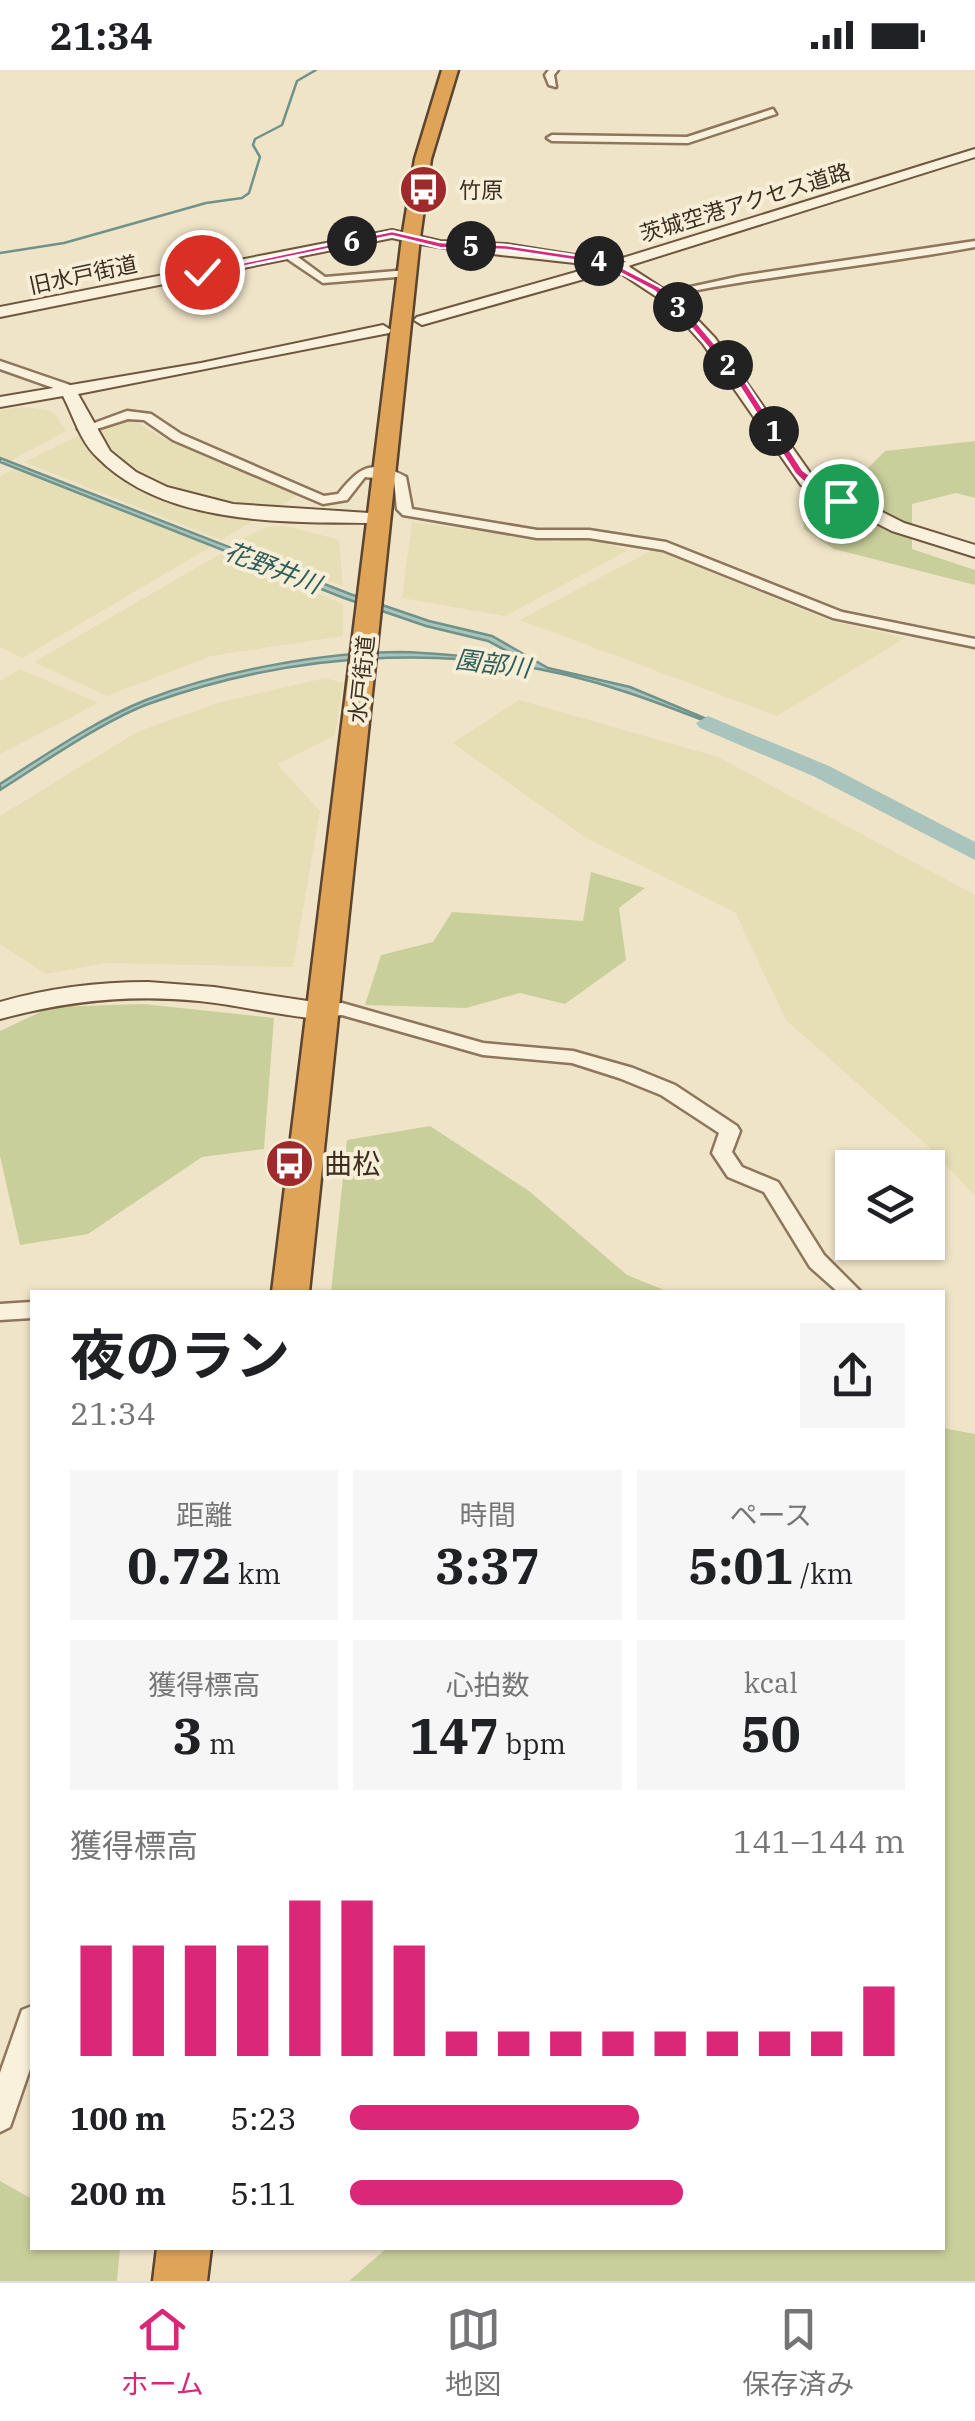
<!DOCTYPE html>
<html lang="ja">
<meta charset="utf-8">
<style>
:root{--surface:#fff;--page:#f6f6f6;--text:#202124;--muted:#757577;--line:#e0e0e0;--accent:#db2777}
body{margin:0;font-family:"IBM Plex Serif","Noto Sans JP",serif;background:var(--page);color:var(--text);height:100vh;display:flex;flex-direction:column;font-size:38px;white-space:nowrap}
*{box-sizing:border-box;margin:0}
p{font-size:32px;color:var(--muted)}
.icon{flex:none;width:55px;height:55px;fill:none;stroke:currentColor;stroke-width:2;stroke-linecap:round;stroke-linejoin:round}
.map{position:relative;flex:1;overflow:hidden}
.drawer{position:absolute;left:30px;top:1220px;width:915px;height:960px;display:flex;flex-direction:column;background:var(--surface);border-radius:0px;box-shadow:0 2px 8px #0004}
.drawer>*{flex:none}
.controls{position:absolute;left:835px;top:1080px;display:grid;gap:20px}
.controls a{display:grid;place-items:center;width:110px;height:110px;border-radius:0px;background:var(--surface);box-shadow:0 2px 8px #0004;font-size:50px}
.pin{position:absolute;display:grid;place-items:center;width:85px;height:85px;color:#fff;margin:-42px;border:5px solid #fff;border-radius:50%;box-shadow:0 2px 10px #0007}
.km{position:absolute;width:50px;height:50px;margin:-25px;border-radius:50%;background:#222;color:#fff;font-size:28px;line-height:50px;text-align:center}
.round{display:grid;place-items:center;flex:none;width:105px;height:105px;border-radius:0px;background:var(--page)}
.head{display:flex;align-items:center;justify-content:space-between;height:170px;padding:0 40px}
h1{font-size:55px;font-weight:700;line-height:75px}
.stats{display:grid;grid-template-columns:repeat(3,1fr);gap:15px;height:170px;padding:10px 40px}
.stats div{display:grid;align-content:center;border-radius:0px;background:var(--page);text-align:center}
.stats b{font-size:50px;font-weight:700}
.stats small{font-size:28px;font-weight:400}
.stats p{font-size:28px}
.chart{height:280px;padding:20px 40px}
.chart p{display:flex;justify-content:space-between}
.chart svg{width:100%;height:180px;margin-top:10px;stroke:var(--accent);stroke-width:6}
ul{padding:0 40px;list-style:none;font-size:32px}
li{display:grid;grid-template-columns:160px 120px 1fr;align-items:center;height:75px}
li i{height:25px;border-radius:12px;background:var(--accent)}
.status{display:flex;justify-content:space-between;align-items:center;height:70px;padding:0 50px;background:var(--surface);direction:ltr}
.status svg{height:28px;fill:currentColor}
.dock{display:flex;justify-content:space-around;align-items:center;height:140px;border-top:2px solid var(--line);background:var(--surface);font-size:28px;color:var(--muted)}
.dock a{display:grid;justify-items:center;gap:5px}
.dock .current{color:var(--accent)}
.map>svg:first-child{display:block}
.farmland{fill:#e6deb5}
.green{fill:#c9cf9b}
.water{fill:#a9c4bc;stroke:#6f938a;stroke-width:2.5}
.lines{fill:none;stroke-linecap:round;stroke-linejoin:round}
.stream{stroke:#6f938a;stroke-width:2.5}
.river{fill:#a9c4bc;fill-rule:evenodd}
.street-casing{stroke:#8d765c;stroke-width:5}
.secondary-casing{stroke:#6f573f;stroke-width:4}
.highway-casing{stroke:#5b4430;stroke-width:5}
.street{fill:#faf1dc;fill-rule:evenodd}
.secondary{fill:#faf1dc;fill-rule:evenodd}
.highway{fill:#e0a458;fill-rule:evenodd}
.secondary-bridge-casing{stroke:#6f573f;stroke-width:16;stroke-linecap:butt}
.secondary-bridge{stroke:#faf1dc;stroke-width:14}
.route{fill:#db2777;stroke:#fff;stroke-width:2.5}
.labels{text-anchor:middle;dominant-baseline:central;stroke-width:8;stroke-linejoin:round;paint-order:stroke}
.far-poi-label{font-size:22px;fill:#3d2e20;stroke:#f7eed8;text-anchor:start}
.far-street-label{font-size:22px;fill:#3d2e20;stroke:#f7eed8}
.far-water-label{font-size:25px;font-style:italic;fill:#2f5d5a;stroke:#f7eed8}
.poi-label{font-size:28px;fill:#3d2e20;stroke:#f7eed8;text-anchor:start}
</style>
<div class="status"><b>21:34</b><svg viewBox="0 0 49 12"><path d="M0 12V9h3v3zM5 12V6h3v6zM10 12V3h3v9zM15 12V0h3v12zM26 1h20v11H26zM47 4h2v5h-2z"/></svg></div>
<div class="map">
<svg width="975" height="2211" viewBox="0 0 975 2211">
<rect width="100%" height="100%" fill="#f0e4c8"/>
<!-- farmland -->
<g class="farmland">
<polygon points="23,337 48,340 57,346 66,361 10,391 0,387 0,340"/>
<polygon points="128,347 166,370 303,422 221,470 24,392 113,349"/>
<polygon points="14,399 212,476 22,588 0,577 0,406"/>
<polygon points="412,452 558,472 582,467 628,480 505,546 402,528"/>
<polygon points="287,456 339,470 343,516 233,473 266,457"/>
<polygon points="654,479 831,551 905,568 777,646 520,550"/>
<polygon points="220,484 343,534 343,566 211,586 107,626 34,592"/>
<polygon points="20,599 98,633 0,684 0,611"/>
<polygon points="325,608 343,613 335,666 277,694 320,741 293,897 105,893 46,904 0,874 0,746 137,662 218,633"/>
<polygon points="519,630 718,687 975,825 975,1126 928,1076 786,950 735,842 585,767 453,673"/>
</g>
<!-- green -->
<g class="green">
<path d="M975 371V428L956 423 912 434V479L975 500V515L834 479 804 459 803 452C823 438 838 448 861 433L853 413 885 381Z"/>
<polygon points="591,802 645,818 619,838 626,890 565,934 520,923 466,938 365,935 381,885 433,872 452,842 583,851"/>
<polygon points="143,934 274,948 264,1079 202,1087 88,1164 20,1175 0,1086 0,961 51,937"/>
<polygon points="430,1056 529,1121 627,1205 669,1222 331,1222 347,1070"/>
<polygon points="943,1358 975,1364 975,2211 349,2211 387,2178 942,2178"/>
<polygon points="0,2111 32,2129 32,2178 120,2178 117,2211 0,2211"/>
</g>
<!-- water -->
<path class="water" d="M0 388 350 524 429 551 492 566 548 598 630 617 824 698C758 673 693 644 626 622 474 570 302 579 151 633 106 649 41 694 0 720V714C44 686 98 649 146 630 220 601 323 582 402 582 445 583 489 589 531 594L488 571 426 556 344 528 0 392Z"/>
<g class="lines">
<!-- stream -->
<polyline class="stream" points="0,183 64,173 206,133 242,128 249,123 260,87 253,75 255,69 282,55 297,11 316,0"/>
<!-- river -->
<polygon class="river" points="708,646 829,696 975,772 975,790 813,706 700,658 696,653"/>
<defs>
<g id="street">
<polygon points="549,0 558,0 554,5 556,17 549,15 545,5"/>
<polygon points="773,39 776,44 688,73 552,71 547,68 552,65 687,67"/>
<path d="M975 171V177C871 196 766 205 663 227L658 224 741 206Z"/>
<polygon points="283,182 291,182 325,207 408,200 413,203 408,206 323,213 283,186"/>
<polygon points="0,291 70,315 72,318 62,321 0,299"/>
<path d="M127 341 151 344 181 364 324 426 338 424C360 396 373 389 406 407L412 439 537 460H589L666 472 842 542 975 569V577L833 548 663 480 589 468H537L403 445 397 439 394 410 365 407 347 430 323 434 173 370 144 350 128 349 84 363 78 359Z"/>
<polygon points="342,933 483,973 573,981 633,998 675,1015 737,1056 740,1061 732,1082 742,1097 778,1112 824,1185 861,1222 838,1222 810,1197 764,1122 728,1107 712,1083 719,1063 661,1025 619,1008 572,993 483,985 342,945 321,947 312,941 321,935"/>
<polygon points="32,1232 32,1248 0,1250 0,1234"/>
<polygon points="32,1936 32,1993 10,2057 0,2062 0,2003 22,1940"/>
</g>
<g id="secondary">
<path d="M975 79V87L628 196 676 227 715 268 813 407 904 453 975 475V487L892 461 801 415 703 274 666 233 616 200 422 255 414 250 417 247 597 196C529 186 459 184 392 168L0 247V237L392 160 440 171 506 174 613 191Z"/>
<path d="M383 255 391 260 389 263 78 324 110 381 136 402 167 417 233 434 384 444 387 448 378 453C287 452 166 457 97 387 80 371 74 347 63 326L0 337V327L201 293Z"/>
<path d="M148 912 214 917 321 933 334 941 321 949C280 946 240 935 199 931 130 924 66 931 0 949V932C49 918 97 912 148 912Z"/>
</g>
<g id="highway">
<polygon points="442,0 458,0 431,89 420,168 309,1222 272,1222 402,168 415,89"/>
<polygon points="157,2178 211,2178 207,2211 153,2211"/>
</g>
</defs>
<!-- street casing -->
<use href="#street" class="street-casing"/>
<!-- secondary casing -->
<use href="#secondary" class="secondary-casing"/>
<!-- highway casing -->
<use href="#highway" class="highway-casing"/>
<!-- street -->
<use href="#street" class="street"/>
<!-- secondary -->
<use href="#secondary" class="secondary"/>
<!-- highway -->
<use href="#highway" class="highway"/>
<defs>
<polyline id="secondary-bridge" points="607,193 623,199"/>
</defs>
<!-- secondary-bridge casing -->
<use href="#secondary-bridge" class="secondary-bridge-casing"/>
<!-- secondary-bridge -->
<use href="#secondary-bridge" class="secondary-bridge"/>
</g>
<!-- route -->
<polygon class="route" points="392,161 440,172 506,175 607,190 660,217 689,243 741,305 803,400 846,431 837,434 811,419 795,404 734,308 682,247 654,221 605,195 506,180 440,178 392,166 202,205 198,202"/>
<!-- icons -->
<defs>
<symbol id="bus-disc" viewBox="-11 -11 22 22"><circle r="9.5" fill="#9e2a2b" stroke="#f7eed8"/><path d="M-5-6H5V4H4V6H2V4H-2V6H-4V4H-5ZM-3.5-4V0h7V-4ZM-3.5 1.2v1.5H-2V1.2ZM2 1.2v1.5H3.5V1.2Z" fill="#fff"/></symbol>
</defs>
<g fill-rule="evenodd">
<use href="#bus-disc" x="396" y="92" width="55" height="55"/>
<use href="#bus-disc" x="262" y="1066" width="55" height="55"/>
</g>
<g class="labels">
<!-- far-poi labels -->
<g class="far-poi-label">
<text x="459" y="119">竹原</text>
</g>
<!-- far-street labels -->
<g class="far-street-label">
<text transform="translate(745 132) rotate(-17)">茨城空港アクセス道路</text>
<text transform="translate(83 204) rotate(-12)">旧水戸街道</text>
<text transform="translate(361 609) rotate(-84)">水戸街道</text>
</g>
<!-- far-water labels -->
<g class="far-water-label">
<text transform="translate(273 497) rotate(21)">花野井川</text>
<text transform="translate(493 593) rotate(7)">園部川</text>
</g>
<!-- poi labels -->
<g class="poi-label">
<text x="324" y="1093">曲松</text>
</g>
</g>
</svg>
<div class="controls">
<a><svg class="icon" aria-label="layers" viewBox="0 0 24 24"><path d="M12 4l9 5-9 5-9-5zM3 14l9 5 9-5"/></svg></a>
</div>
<div class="pin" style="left:841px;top:431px;background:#1e9e55"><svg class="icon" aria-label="arrive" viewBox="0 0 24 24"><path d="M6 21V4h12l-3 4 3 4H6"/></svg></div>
<div class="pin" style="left:202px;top:202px;background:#d93025"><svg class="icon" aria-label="check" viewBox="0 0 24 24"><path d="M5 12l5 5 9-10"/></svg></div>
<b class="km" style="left:774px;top:361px">1</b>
<b class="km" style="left:728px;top:295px">2</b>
<b class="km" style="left:678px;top:237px">3</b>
<b class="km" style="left:599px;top:191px">4</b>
<b class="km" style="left:471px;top:176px">5</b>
<b class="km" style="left:352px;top:171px">6</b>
<section class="drawer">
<div class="head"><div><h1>夜のラン</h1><p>21:34</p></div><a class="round"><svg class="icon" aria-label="share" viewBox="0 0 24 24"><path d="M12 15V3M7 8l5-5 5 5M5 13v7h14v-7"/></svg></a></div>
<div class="stats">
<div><p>距離</p><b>0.72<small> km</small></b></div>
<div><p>時間</p><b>3:37</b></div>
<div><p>ペース</p><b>5:01<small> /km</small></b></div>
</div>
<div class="stats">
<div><p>獲得標高</p><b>3<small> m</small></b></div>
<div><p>心拍数</p><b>147<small> bpm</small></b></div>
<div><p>kcal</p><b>50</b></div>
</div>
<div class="chart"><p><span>獲得標高</span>141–144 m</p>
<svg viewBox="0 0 160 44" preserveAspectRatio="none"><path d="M5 44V17M15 44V17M25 44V17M35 44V17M45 44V6M55 44V6M65 44V17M75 44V38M85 44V38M95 44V38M105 44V38M115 44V38M125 44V38M135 44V38M145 44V38M155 44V27"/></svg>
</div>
<ul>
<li><b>100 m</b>5:23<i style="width:52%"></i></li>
<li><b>200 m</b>5:11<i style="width:60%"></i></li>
</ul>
</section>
</div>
<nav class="dock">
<a class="current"><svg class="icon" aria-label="home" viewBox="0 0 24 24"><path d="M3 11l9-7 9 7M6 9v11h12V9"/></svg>ホーム</a>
<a><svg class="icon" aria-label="map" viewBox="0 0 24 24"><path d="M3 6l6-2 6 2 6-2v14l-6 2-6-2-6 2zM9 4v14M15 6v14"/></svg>地図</a>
<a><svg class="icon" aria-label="saved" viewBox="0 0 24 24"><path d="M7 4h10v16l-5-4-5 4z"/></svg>保存済み</a>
</nav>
